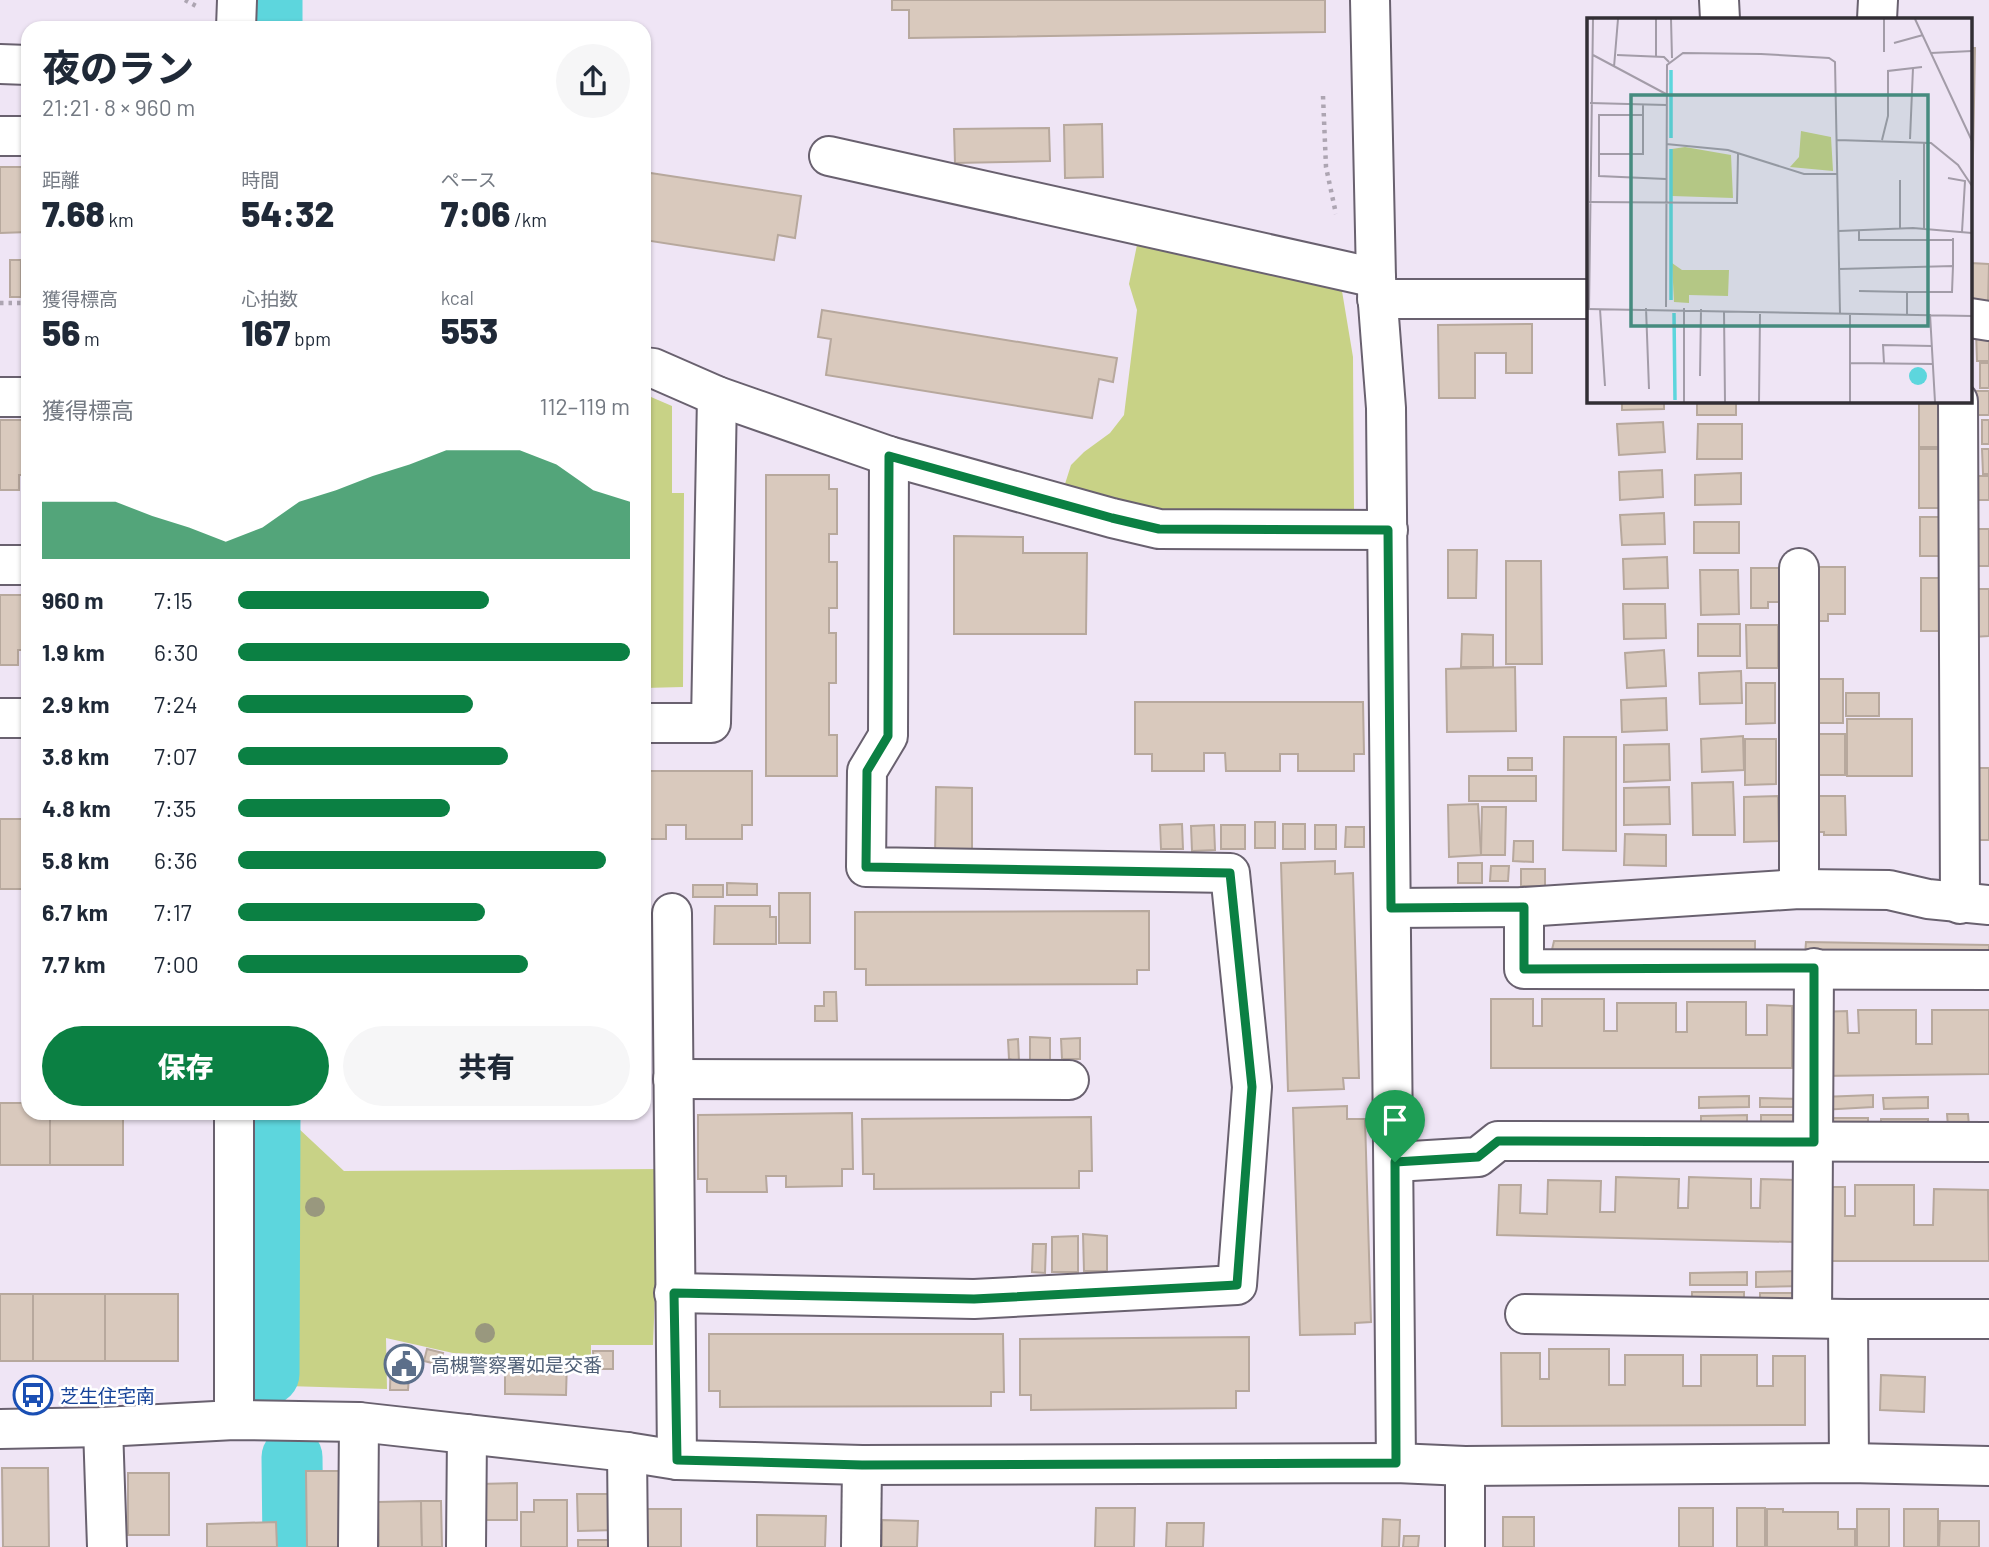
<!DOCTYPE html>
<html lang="ja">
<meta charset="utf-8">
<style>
:root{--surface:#fff;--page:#f6f6f7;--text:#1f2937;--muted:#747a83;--accent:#0b8043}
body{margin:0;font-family:Barlow,"Noto Sans JP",sans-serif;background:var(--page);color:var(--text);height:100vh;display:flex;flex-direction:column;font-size:26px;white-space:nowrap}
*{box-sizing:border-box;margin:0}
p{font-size:23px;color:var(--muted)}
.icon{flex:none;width:38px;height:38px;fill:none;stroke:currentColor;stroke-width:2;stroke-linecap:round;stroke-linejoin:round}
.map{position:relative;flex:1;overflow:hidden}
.drawer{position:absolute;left:21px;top:21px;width:630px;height:1099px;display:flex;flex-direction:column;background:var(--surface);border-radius:21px;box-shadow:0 2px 5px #0004}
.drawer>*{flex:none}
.pin{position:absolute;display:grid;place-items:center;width:60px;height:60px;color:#fff;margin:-72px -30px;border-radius:50% 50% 50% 0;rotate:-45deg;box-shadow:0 0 7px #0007}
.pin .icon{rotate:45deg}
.round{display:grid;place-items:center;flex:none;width:74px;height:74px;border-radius:37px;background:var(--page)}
.headline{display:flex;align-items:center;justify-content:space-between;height:119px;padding:0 21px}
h1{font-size:38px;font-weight:800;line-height:52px}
.figures{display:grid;grid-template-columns:repeat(3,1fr);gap:10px;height:119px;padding:7px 21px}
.figures div{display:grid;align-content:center}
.figures b{font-size:35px;font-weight:800}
.figures small{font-size:19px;font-weight:400}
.figures p{font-size:19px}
.chart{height:196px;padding:14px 21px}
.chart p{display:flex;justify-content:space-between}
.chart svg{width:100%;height:126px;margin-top:7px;fill:var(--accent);opacity:.7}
.action{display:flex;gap:14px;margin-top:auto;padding:14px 21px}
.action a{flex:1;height:80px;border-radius:42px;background:var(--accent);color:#fff;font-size:28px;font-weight:800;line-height:80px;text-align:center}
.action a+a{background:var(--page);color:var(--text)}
ul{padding:0 21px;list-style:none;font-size:23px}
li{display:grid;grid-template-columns:112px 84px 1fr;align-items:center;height:52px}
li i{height:18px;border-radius:9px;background:var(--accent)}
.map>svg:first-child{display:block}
.green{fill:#c8d286}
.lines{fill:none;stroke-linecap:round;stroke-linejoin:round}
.river{stroke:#5dd6dd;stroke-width:61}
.building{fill:#d9c9bd;stroke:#b7a89d;stroke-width:2}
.minor-casing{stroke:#69616f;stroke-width:42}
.path{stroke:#ada5b2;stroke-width:4.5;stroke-dasharray:3.5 5;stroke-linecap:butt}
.minor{stroke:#fff;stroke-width:38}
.tree{fill:#99987e}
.route-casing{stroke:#fff;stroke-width:14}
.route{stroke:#0b8043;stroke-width:9}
.labels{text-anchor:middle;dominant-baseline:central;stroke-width:5;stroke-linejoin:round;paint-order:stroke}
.service-label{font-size:19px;fill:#4e5e75;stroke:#fff;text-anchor:start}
.transit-label{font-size:19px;fill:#164399;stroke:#fff;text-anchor:start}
.inset-river{fill:none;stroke:#5dd6dd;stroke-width:3.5}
.inset-road{fill:none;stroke:#a39ca8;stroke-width:2}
.view{fill:#468b7f;fill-opacity:0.15;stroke:#468b7f;stroke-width:3.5}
.inset-edge{fill:none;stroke:#322e34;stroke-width:3.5}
</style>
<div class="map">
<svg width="1989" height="1547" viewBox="0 0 1989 1547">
<rect width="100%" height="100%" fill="#efe5f5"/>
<!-- green -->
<g class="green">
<polygon points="1137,245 1341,285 1353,357 1354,510 1159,512 1065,484 1071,465 1084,452 1110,433 1124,415 1137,310 1129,284"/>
<polygon points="644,394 672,406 672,493 684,493 683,687 644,688"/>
<polygon points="278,1126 297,1127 344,1171 660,1169 653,1345 591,1345 591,1359 453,1353 386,1338 387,1389 287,1386 280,1378"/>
</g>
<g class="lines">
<!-- river -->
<g class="river">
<polyline points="272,0 272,28"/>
<polyline points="269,1374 270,1113"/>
<polyline points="292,1457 293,1547"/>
</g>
</g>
<!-- building -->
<g class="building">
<polygon points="892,0 1325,0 1325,32 909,38 909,10 892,10"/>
<polygon points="1970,48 1975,48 1971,263 1989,264 1988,304 1970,304"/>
<polygon points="1102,124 1103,177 1065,178 1064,125"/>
<polygon points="1049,128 1050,161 955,163 954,129"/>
<polygon points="0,167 28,167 28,232 0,233"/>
<polygon points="644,172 801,196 795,238 778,235 774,260 644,240"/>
<rect x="10" y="260" width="11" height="37"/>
<polygon points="822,310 1117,358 1113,382 1099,379 1092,418 826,375 831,339 818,337"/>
<polygon points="1532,324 1532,373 1506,373 1506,353 1475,353 1475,398 1439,398 1438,325"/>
<polygon points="1976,331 1989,331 1989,361 1977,361"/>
<rect x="1980" y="363" width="9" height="25"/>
<rect x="1971" y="391" width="18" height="24"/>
<polygon points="1622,401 1664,401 1664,409 1622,410"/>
<rect x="1697" y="401" width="39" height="14"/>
<rect x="1919" y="401" width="23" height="46"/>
<polygon points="0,420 28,420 28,475 19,475 19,490 0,490"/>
<rect x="1982" y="420" width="7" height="24"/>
<polygon points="1663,422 1665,452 1619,455 1617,424"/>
<polygon points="1698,424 1742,424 1742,459 1697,459"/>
<rect x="1919" y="449" width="22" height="59"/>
<polygon points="1982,449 1989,449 1989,474 1983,474"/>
<polygon points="1662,470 1663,497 1620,500 1619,472"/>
<polygon points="1741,473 1741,504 1695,505 1695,475"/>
<polygon points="766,475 829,475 829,489 837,489 837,534 829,534 829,562 837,562 837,608 829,608 829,633 836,633 836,683 829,683 829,735 837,735 837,776 766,776"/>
<rect x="1973" y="476" width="16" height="24"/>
<polygon points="1664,513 1665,544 1622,545 1620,515"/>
<rect x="1920" y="517" width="21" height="39"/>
<rect x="1694" y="522" width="45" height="31"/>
<rect x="1976" y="529" width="13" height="37"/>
<polygon points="954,536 1023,537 1023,553 1087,553 1086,634 954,634"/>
<polygon points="1448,550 1477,550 1476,598 1448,598"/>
<polygon points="1667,557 1668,588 1624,589 1623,559"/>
<polygon points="1506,561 1541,561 1542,664 1506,664"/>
<polygon points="1810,567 1845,567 1845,614 1828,614 1828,621 1810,621"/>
<polygon points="1751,568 1785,568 1785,602 1768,602 1768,608 1751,608"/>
<polygon points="1700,570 1738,570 1739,614 1701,615"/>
<polygon points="1921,578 1945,578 1944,631 1921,631"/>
<polygon points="1972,589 1989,589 1989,636 1973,637"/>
<polygon points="0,595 28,595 28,650 18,650 18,665 0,665"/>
<polygon points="1623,604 1665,604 1666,638 1624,639"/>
<rect x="1698" y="624" width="42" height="32"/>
<polygon points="1746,625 1778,625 1778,668 1747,668"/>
<polygon points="1462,634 1493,635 1493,667 1461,667"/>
<polygon points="1664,650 1666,686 1627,688 1625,653"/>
<polygon points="1515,667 1516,731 1447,732 1446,669"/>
<polygon points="1741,671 1742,703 1700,704 1699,673"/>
<rect x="1812" y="679" width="31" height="44"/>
<polygon points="1746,683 1775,683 1775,723 1746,724"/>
<rect x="1846" y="693" width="33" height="23"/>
<polygon points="1666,698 1667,730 1622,732 1621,700"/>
<polygon points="1135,702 1363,702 1364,754 1354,754 1354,771 1298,771 1298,754 1280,754 1280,771 1226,771 1225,753 1204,753 1204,771 1152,771 1152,754 1135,754"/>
<rect x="1847" y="719" width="65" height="57"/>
<rect x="1814" y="734" width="31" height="41"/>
<polygon points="1743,736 1744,770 1702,772 1701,739"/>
<polygon points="1564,737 1616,737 1616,851 1563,850"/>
<polygon points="1745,739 1776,739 1776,784 1745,785"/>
<polygon points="1669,744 1670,780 1624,782 1624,745"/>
<rect x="1508" y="758" width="24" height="12"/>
<polygon points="1973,768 1989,768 1989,840 1972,840"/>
<polygon points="644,771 752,771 752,825 742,825 742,839 686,839 686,825 666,825 666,839 644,839"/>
<rect x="1469" y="776" width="67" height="25"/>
<polygon points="1733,782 1735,835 1693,835 1692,783"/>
<polygon points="936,787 972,788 972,857 935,857"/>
<polygon points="1669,787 1670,824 1624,825 1624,788"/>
<polygon points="1778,796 1779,841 1744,842 1744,797"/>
<polygon points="1815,796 1845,796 1846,835 1824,835 1824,832 1815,832"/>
<polygon points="1478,804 1481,855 1449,857 1448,805"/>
<polygon points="1482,807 1506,807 1505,855 1481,855"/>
<rect x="0" y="819" width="28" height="70"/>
<rect x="1255" y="822" width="20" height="26"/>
<polygon points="1182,824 1183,849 1161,849 1160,825"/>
<rect x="1283" y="824" width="22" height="25"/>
<polygon points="1214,825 1215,850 1192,851 1191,826"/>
<rect x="1221" y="825" width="24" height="24"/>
<rect x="1315" y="825" width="21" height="24"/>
<polygon points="1346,827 1364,827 1364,847 1345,847"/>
<polygon points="1625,834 1666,835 1666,866 1624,865"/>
<polygon points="1514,841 1533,841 1533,862 1513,861"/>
<polygon points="1335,861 1335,874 1353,873 1359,1078 1343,1078 1344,1089 1288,1091 1281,863"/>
<rect x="1458" y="863" width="24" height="20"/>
<polygon points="1491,866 1509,866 1508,881 1490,881"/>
<rect x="1521" y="869" width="24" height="17"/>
<polygon points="727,883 757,884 757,895 727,895"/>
<rect x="693" y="885" width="30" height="12"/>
<rect x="779" y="893" width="31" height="50"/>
<polygon points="715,906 770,906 770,917 776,917 776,944 714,944"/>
<polygon points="1149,911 1149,970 1137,970 1137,984 866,985 866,969 855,969 855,912"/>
<polygon points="1554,941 1755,941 1755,955 1551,954"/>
<polygon points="1806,942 1989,945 1989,958 1805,955"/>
<polygon points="824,992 836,992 837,1021 815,1021 815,1006 824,1006"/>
<polygon points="1491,999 1533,999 1533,1026 1542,1026 1542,999 1604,999 1604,1031 1617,1031 1617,1003 1676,1003 1676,1032 1687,1032 1687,1002 1746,1002 1746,1035 1767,1035 1767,1005 1792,1006 1792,1068 1491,1068"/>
<polygon points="1858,1010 1916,1010 1916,1044 1932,1044 1932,1010 1989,1010 1989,1074 1818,1076 1817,1012 1847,1011 1848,1033 1859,1033"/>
<polygon points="1030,1037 1050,1038 1050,1062 1030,1062"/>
<polygon points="1080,1038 1080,1059 1062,1059 1061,1039"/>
<polygon points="1018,1039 1019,1062 1009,1059 1008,1040"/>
<polygon points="1873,1095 1873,1107 1821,1110 1821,1097"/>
<polygon points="1749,1096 1749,1107 1699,1108 1699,1097"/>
<polygon points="1928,1097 1928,1108 1884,1109 1883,1098"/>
<polygon points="1760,1098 1806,1099 1806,1107 1760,1107"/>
<polygon points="0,1103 28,1103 28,1113 50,1113 50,1165 0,1165"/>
<polygon points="1347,1106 1347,1119 1365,1119 1371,1322 1355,1323 1355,1334 1300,1335 1293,1108"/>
<rect x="50" y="1113" width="73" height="52"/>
<polygon points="314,1113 626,1113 626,1116 314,1119"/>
<polygon points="852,1113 853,1169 842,1169 842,1186 786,1187 786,1176 766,1176 767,1192 707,1192 707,1179 698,1179 698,1115"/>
<polygon points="1947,1114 1968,1114 1969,1126 1948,1126"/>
<polygon points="1747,1115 1747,1126 1701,1127 1701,1116"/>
<rect x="1761" y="1115" width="45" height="10"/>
<polygon points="1091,1117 1092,1171 1079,1171 1079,1188 874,1189 874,1174 863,1174 862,1119"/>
<rect x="1822" y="1118" width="46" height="9"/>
<rect x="1881" y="1119" width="47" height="9"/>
<polygon points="1616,1177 1679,1179 1678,1208 1688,1208 1689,1177 1751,1179 1751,1208 1760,1208 1761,1179 1796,1180 1795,1242 1497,1235 1499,1185 1521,1185 1520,1213 1547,1214 1548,1180 1601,1181 1600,1212 1615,1212"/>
<polygon points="1855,1185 1914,1185 1914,1225 1933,1225 1934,1189 1988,1190 1989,1261 1819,1261 1819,1187 1845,1187 1845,1216 1855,1216"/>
<polygon points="1083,1234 1107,1236 1107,1271 1084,1271"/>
<polygon points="1078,1236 1078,1272 1052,1272 1052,1237"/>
<polygon points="1033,1244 1046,1244 1045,1273 1032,1272"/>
<polygon points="1804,1271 1804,1286 1756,1287 1756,1272"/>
<polygon points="1747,1272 1747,1285 1690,1285 1690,1273"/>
<rect x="1692" y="1292" width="52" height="10"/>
<rect x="1760" y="1293" width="47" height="11"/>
<rect x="0" y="1294" width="33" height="67"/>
<rect x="33" y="1294" width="72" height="67"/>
<rect x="105" y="1294" width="73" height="67"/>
<polygon points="709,1334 1003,1334 1004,1392 991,1392 991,1406 720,1407 720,1391 709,1391"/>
<polygon points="1249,1337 1249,1391 1236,1391 1236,1408 1031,1410 1031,1395 1020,1395 1020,1339"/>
<polygon points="427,1349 443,1353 440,1365 424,1361"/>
<polygon points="1549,1349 1609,1349 1609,1385 1625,1385 1625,1355 1683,1355 1683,1386 1701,1386 1701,1355 1757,1355 1757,1386 1773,1386 1773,1356 1805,1356 1805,1425 1502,1426 1501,1353 1540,1353 1540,1379 1549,1379"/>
<polygon points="391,1351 418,1351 418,1377 409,1376 408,1390 390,1390"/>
<polygon points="593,1351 613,1351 613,1369 594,1369"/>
<polygon points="505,1361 567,1361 566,1395 505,1394"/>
<polygon points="1881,1375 1925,1377 1924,1412 1880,1410"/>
<polygon points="2,1468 48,1468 49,1547 3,1547"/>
<polygon points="306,1471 339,1471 340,1547 307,1547"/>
<rect x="128" y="1473" width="41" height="62"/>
<polygon points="517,1483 517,1520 479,1520 479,1484"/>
<polygon points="577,1494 615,1494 616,1530 578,1531"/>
<polygon points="534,1500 567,1500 567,1547 521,1547 521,1512 534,1512"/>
<polygon points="421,1501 422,1547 379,1547 378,1502"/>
<polygon points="421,1501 441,1501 442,1547 422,1547"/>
<polygon points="1096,1508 1135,1508 1134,1547 1095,1547"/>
<rect x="1679" y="1508" width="34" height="39"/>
<rect x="1737" y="1508" width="28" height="39"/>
<polygon points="645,1509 681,1509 681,1547 644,1547"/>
<polygon points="1767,1509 1783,1509 1783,1512 1838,1512 1838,1529 1855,1529 1855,1547 1767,1547"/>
<rect x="1857" y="1509" width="32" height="38"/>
<rect x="1904" y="1509" width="34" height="38"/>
<polygon points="757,1515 826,1516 825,1547 757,1547"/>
<rect x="1503" y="1517" width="31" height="30"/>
<polygon points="1383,1519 1400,1520 1399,1547 1382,1547"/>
<polygon points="882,1520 918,1521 917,1547 882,1547"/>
<polygon points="1940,1521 1979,1521 1979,1547 1939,1547"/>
<polygon points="276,1522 277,1547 207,1547 207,1524"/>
<polygon points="1167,1523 1204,1523 1203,1547 1166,1547"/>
<polygon points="1404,1536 1419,1536 1418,1547 1403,1547"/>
<rect x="578" y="1540" width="38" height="7"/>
</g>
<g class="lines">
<defs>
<g id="minor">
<polyline points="1370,0 1376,278 1386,408 1396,1463"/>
<polyline points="1719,0 1720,19"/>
<polyline points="1877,19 1878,0"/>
<polyline points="236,28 237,0"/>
<polyline points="0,64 28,65"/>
<polyline points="0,136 28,136"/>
<polyline points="829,156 1376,278"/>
<polyline points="1377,299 1588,299"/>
<polyline points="1970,318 1989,321"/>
<polyline points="644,367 653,368 717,396 889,456 1112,518 1159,529 1388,530"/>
<polyline points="0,397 28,397"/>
<polyline points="1958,401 1960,904"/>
<polyline points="0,565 28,565"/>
<polyline points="1799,568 1799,889"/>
<polyline points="0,718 28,718"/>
<polyline points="644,723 711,723 717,396"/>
<polyline points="1524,907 1524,969 1989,970"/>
<polyline points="1391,908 1524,907 1799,889 1889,890 1928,899 1989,905"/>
<polyline points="672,913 677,1460"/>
<polyline points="673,1079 1069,1080"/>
<polyline points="234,1113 234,1420"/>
<polyline points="1395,1162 1478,1157 1498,1141 1989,1142"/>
<polyline points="674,1293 974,1299 1237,1285 1252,1087 1230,873 866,867 867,771 888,736 889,456"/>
<polyline points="1525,1314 1848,1319"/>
<polyline points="1812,1318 1814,968"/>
<polyline points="103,1427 107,1547"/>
<polyline points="0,1429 103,1427 234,1420 359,1422 627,1452 677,1460 862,1465 1396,1463 1465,1466 1849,1463 1989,1466"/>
<polyline points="627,1452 628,1547"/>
<polyline points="1849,1463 1848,1319 1989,1319"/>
<polyline points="1465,1466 1465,1547"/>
<polyline points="358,1547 359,1422"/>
<polyline points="466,1547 467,1434"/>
<polyline points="861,1547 862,1465"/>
</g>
</defs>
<!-- minor casing -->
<use href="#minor" class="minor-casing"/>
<!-- path -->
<g class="path">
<polyline points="185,0 200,8"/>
<polyline points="1323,96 1326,167 1336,214"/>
<polyline points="0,303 27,303"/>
<polyline points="26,303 28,258"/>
</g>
<!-- minor -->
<use href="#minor" class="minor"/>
</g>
<!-- trees -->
<g class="tree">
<circle cx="315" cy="1207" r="10"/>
<circle cx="485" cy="1333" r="10"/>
</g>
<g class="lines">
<defs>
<polygon id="route" points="889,456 1112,518 1159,529 1388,530 1391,908 1524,907 1524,969 1814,968 1814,1142 1498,1141 1478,1157 1395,1162 1396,1463 862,1465 677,1460 674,1293 974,1299 1237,1285 1252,1087 1230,873 866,867 867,771 888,736"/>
</defs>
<!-- route casing -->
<use href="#route" class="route-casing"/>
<!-- route -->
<use href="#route" class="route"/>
</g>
<!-- icons -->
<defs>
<symbol id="civic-ring" viewBox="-11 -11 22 22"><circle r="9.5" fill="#fff" stroke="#5c6f8a" stroke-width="1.5"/><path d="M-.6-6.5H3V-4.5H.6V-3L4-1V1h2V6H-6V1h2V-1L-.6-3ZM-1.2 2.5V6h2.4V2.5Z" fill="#5c6f8a"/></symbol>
<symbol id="bus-ring" viewBox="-11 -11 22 22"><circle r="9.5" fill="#fff" stroke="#1a4fb4" stroke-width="1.5"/><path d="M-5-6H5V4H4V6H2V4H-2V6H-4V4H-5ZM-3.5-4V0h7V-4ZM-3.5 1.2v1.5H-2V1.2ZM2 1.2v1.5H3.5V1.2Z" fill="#1a4fb4"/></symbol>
</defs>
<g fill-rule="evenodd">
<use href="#civic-ring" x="382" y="1342" width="44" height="44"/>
<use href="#bus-ring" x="11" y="1373" width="44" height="44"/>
</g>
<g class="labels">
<!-- service labels -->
<g class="service-label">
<text x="431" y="1364">高槻警察署如是交番</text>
</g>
<!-- transit labels -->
<g class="transit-label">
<text x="60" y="1395">芝生住宅南</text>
</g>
</g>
<!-- overview -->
<g transform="translate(1587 18)">
<rect width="385" height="385" fill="#efe5f5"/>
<path d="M214 113 244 119 246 153 203 149 212 139ZM98 129 144 137 146 180 85 178V131ZM85 245 95 252H142L141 278 102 277V285L87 284Z" fill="#c8d286"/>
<path d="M322 358a9 9 0 1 1 18 0a9 9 0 1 1-18 0Z" fill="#5dd6dd"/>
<path class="inset-river" d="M84 52V120M84 282V131M87 295 88 382"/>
<path class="inset-road" d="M84 1 85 40M328 1 385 123M307 25 336 17M297 34V1M344 35 385 33M6 37 79 76M30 37 77 39 82 44M69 39V1M27 49 31 1M3 85 79 87M56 97H12V158L79 161M323 121 326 50M250 122 344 125 371 147 385 168M295 122 301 98V53L335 49M337 124V212M79 126 141 132 217 156H251M12 136H56V86M361 160 378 163 375 214M313 162V210M2 184 150 185 151 136M272 212V222H366M252 213 326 210 385 215M366 248V220M252 251 366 248 365 274H320V296M272 273 320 274M79 289 80 47 96 35 174 36 242 40 248 44 253 296M59 290 62 371M0 291 385 298M2 291 6 1M13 291 18 368M137 294 138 384M263 296V384M343 296 348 384M263 345 346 346M297 345 296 327 345 328M113 358 114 291M97 384V290M172 384 173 296"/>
<path class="view" d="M44 77H341V308H44Z"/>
<rect width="385" height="385" class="inset-edge"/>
</g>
</svg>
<div class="pin" style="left:1395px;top:1162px;background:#1e9e55"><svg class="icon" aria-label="arrive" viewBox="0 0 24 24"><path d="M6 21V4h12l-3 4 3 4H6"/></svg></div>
<section class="drawer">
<div class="headline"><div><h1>夜のラン</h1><p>21:21 · 8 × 960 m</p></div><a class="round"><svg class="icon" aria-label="share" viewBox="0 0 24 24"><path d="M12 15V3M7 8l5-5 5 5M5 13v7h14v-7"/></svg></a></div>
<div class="figures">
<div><p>距離</p><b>7.68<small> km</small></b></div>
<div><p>時間</p><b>54:32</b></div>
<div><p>ペース</p><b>7:06<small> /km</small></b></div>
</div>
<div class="figures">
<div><p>獲得標高</p><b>56<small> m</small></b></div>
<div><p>心拍数</p><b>167<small> bpm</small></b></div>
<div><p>kcal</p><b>553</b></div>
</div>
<div class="chart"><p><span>獲得標高</span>112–119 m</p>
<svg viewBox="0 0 160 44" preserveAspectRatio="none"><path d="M0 44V24L10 24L20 24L30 29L40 33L50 38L60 33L70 24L80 20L90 15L100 11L110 6L120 6L130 6L140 11L150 20L160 24V44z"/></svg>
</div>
<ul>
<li><b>960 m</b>7:15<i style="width:64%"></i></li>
<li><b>1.9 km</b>6:30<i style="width:100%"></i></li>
<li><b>2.9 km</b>7:24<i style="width:60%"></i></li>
<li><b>3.8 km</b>7:07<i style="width:69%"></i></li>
<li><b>4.8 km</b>7:35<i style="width:54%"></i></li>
<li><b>5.8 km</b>6:36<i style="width:94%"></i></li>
<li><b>6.7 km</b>7:17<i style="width:63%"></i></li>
<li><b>7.7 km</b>7:00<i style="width:74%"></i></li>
</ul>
<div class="action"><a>保存</a><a>共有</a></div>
</section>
</div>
